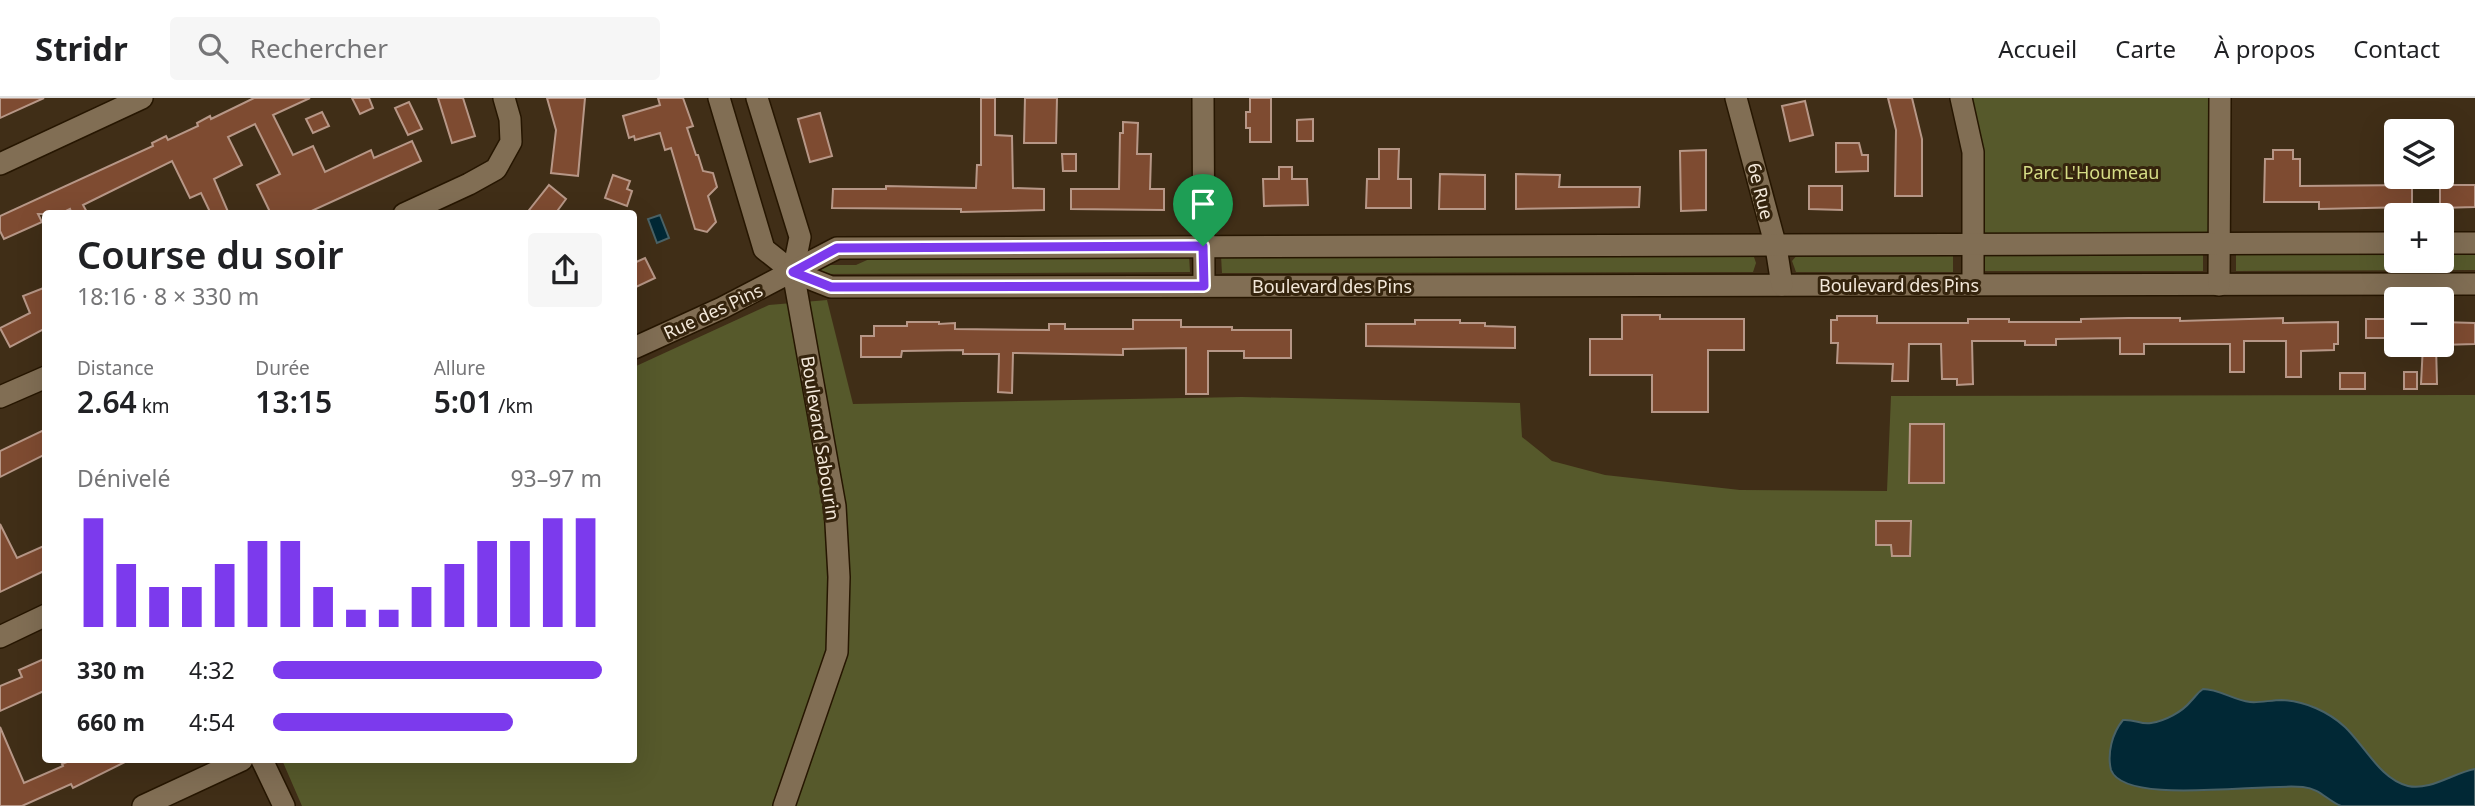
<!DOCTYPE html>
<html lang="fr">
<meta charset="utf-8">
<style>
:root{--surface:#fff;--page:#f6f6f6;--text:#202124;--muted:#757577;--line:#e0e0e0;--accent:#7c3aed}
body{margin:0;font-family:"Noto Sans",sans-serif;background:var(--page);color:var(--text);height:100vh;display:flex;flex-direction:column;font-size:26px;white-space:nowrap}
*{box-sizing:border-box;margin:0}
p{font-size:23px;color:var(--muted)}
.icon{flex:none;width:38px;height:38px;fill:none;stroke:currentColor;stroke-width:2;stroke-linecap:round;stroke-linejoin:round}
.map{position:relative;flex:1;overflow:hidden}
.sheet{position:absolute;left:42px;top:112px;width:595px;height:553px;display:flex;flex-direction:column;background:var(--surface);border-radius:7px;box-shadow:0 7px 28px #0002}
.sheet>*{flex:none}
.controls{position:absolute;left:2384px;top:21px;display:grid;gap:14px}
.controls a{display:grid;place-items:center;width:70px;height:70px;border-radius:7px;background:var(--surface);box-shadow:0 7px 28px #0002;font-size:35px}
.pin{position:absolute;display:grid;place-items:center;width:60px;height:60px;color:#fff;margin:-72px -30px;border-radius:50% 50% 50% 0;rotate:-45deg;box-shadow:0 0 7px #0007}
.pin .icon{rotate:45deg}
.round{display:grid;place-items:center;flex:none;width:74px;height:74px;border-radius:7px;background:var(--page)}
.overview{display:flex;align-items:center;justify-content:space-between;height:119px;padding:0 35px}
h1{font-size:38px;font-weight:600;line-height:52px}
.stats{display:grid;grid-template-columns:repeat(3,1fr);gap:10px;height:119px;padding:7px 35px}
.stats div{display:grid;align-content:center}
.stats b{font-size:30px;font-weight:600}
.stats small{font-size:19px;font-weight:400}
.stats p{font-size:19px}
.chart{height:196px;padding:14px 35px}
.chart p{display:flex;justify-content:space-between}
.chart svg{width:100%;height:126px;margin-top:7px;stroke:var(--accent);stroke-width:6}
ul{padding:0 35px;list-style:none;font-size:23px}
li{display:grid;grid-template-columns:112px 84px 1fr;align-items:center;height:52px}
li i{height:18px;border-radius:9px;background:var(--accent)}
header{display:flex;align-items:center;gap:42px;box-sizing:border-box;height:98px;padding:0 35px;background:var(--surface);border-bottom:2px solid var(--line)}
header strong{font-size:33px}
nav{display:flex;gap:38px;margin-inline-start:auto;font-size:24px}
.search{width:490px;height:63px;background:var(--page);display:flex;align-items:center;gap:18px;box-sizing:border-box;padding:0 24px;border-radius:7px;color:var(--muted);font-size:26px}
.map>svg:first-child{display:block}
.green{fill:#56592b}
.water{fill:#012835;stroke:#4a6266;stroke-width:2}
.building{fill:#7e4b31;stroke:#b79787;stroke-width:2}
.lines{fill:none;stroke-linecap:round;stroke-linejoin:round}
.minor-casing{stroke:#261601;stroke-width:24}
.minor{stroke:#816e54;stroke-width:21}
.route-casing{stroke:#fff;stroke-width:14}
.route{stroke:#7c3aed;stroke-width:9}
.labels{text-anchor:middle;dominant-baseline:central;stroke-width:6;stroke-linejoin:round;paint-order:stroke}
.park-label{font-size:18px;fill:#d6dd86;stroke:#35240d}
.street-label{font-size:18px;fill:#f3e8da;stroke:#35240d}
</style>
<header>
<strong>Stridr</strong>
<div class="search"><svg class="icon" aria-label="search" viewBox="0 0 24 24"><circle cx="10" cy="10" r="6"/><path d="M15 15l6 6"/></svg>Rechercher</div>
<nav><a>Accueil</a><a>Carte</a><a>À propos</a><a>Contact</a></nav>
</header>
<div class="map">
<svg width="2475" height="708" viewBox="0 0 2475 708">
<rect width="100%" height="100%" fill="#402e17"/>
<!-- green -->
<g class="green">
<polygon points="1961,0 2220,0 2219,146 1972,148"/>
<polygon points="2396,155 2396,163 2441,163 2441,155 2475,155 2475,172 2236,173 2236,156"/>
<polygon points="1753,156 1756,165 1753,174 1222,175 1221,158"/>
<polygon points="1798,156 1953,156 1953,174 1796,174 1792,163"/>
<rect x="1985" y="156" width="218" height="17"/>
<polygon points="1189,157 1190,174 821,176 821,167 856,167 876,158"/>
<polygon points="827,202 853,306 1242,299 1520,305 1522,339 1552,363 1605,377 1740,392 1887,393 1891,298 2475,297 2475,708 302,708 282,662 634,662 634,269 769,207"/>
</g>
<!-- water -->
<g class="water">
<polygon points="660,117 669,140 657,145 648,121"/>
<path d="M2203 591C2219 591 2233 602 2250 604 2260 605 2271 602 2282 602 2305 603 2329 614 2345 629 2365 648 2380 681 2408 688 2430 693 2453 675 2475 671V708C2441 708 2407 708 2373 708 2364 708 2349 708 2341 708 2326 702 2321 691 2303 689 2259 685 2125 708 2111 672 2107 656 2112 635 2123 622 2135 621 2141 627 2151 625 2165 623 2182 614 2191 603 2196 598 2197 595 2203 591Z"/>
</g>
<!-- building -->
<g class="building">
<polygon points="0,0 44,0 0,20"/>
<polygon points="254,0 310,0 273,17 293,57 313,48 325,74 371,52 374,60 412,43 421,63 305,116 271,116 257,87 280,76 255,26 228,39 242,67 214,81 229,116 211,116 201,95 190,100 172,63 83,107 88,116 72,116 70,111 60,116 38,116 42,124 4,141 0,133 0,118 153,48 152,45 166,38 168,42 198,28 197,25 210,18 211,21"/>
<polygon points="352,0 369,0 373,10 360,16"/>
<polygon points="438,0 463,0 475,38 452,45"/>
<polygon points="547,0 585,0 578,78 551,75 556,32"/>
<polygon points="658,0 683,0 693,28 687,30 696,57 698,57 703,73 713,75 717,89 708,98 716,124 707,134 695,131 671,50 665,52 660,35 635,42 634,38 629,40 623,18 660,7"/>
<polygon points="981,0 995,0 995,37 1012,38 1013,90 1044,91 1044,112 961,114 961,111 832,110 833,91 886,91 886,88 976,90 977,67 981,67"/>
<polygon points="1025,0 1057,0 1056,45 1024,45"/>
<polygon points="1250,0 1271,0 1271,44 1250,44 1250,30 1246,30 1246,14 1250,14"/>
<polygon points="1888,0 1912,0 1922,41 1922,98 1895,98 1896,32"/>
<polygon points="1805,3 1813,37 1790,43 1782,8"/>
<polygon points="409,4 422,31 408,37 395,10"/>
<polygon points="322,14 329,28 313,35 306,21"/>
<polygon points="820,15 832,58 810,64 798,21"/>
<polygon points="1313,21 1313,43 1297,43 1297,22"/>
<polygon points="1123,24 1138,25 1137,56 1151,56 1150,91 1164,91 1164,112 1071,111 1071,91 1119,91 1120,35 1123,35"/>
<polygon points="1836,45 1859,45 1862,57 1868,57 1868,73 1836,74"/>
<polygon points="1379,51 1399,51 1398,81 1411,81 1411,110 1366,110 1367,81 1379,81"/>
<polygon points="1706,52 1706,112 1681,113 1680,53"/>
<polygon points="2273,52 2293,52 2293,61 2300,61 2300,88 2412,87 2412,109 2319,111 2319,104 2264,104 2265,61 2273,61"/>
<polygon points="1062,56 1076,56 1076,73 1063,73"/>
<polygon points="1279,69 1292,69 1292,81 1307,81 1308,107 1264,108 1263,81 1279,81"/>
<polygon points="1440,76 1485,77 1485,111 1439,111"/>
<polygon points="1516,76 1560,77 1559,89 1640,89 1639,109 1516,111"/>
<polygon points="613,77 630,83 627,91 632,93 627,108 605,100"/>
<polygon points="549,87 566,101 555,116 526,116"/>
<polygon points="2440,87 2475,87 2475,109 2440,110"/>
<polygon points="1809,88 1842,88 1842,112 1809,111"/>
<polygon points="645,160 655,180 634,190 634,165"/>
<polygon points="46,189 46,230 10,249 0,230 30,215 23,198"/>
<polygon points="1622,217 1660,217 1660,221 1744,221 1744,252 1708,252 1708,314 1652,314 1652,277 1590,277 1590,241 1622,241"/>
<polygon points="1837,218 1877,218 1877,225 1968,225 1968,221 2009,221 2009,224 2081,224 2081,221 2128,220 2180,220 2180,223 2283,220 2283,225 2338,224 2338,246 2334,246 2334,252 2301,253 2301,279 2286,279 2286,243 2244,243 2244,274 2230,274 2230,246 2144,246 2144,256 2120,256 2120,240 2056,241 2056,247 2025,247 2025,243 1972,243 1973,286 1957,287 1957,281 1942,281 1941,246 1909,246 1908,283 1892,283 1893,266 1837,265 1838,245 1831,245 1831,222 1837,222"/>
<rect x="2366" y="221" width="30" height="19"/>
<polygon points="1133,222 1181,222 1181,229 1232,229 1232,232 1291,232 1291,260 1244,260 1244,253 1208,253 1208,296 1186,296 1186,250 1123,251 1123,257 1013,255 1012,295 998,294 999,256 963,256 963,252 902,253 901,259 861,259 861,238 874,238 874,228 907,228 907,224 939,224 939,226 955,225 955,231 1049,232 1049,226 1065,226 1065,231 1133,231"/>
<polygon points="1415,222 1460,222 1460,225 1485,225 1485,228 1515,229 1515,250 1366,248 1366,226 1415,226"/>
<polygon points="2441,224 2475,225 2475,246 2441,247"/>
<polygon points="2423,247 2436,247 2437,286 2421,286"/>
<rect x="2404" y="274" width="13" height="17"/>
<rect x="2340" y="275" width="25" height="16"/>
<polygon points="1910,326 1944,326 1944,385 1909,385"/>
<polygon points="46,331 46,356 0,379 0,353"/>
<polygon points="1876,423 1911,423 1910,458 1892,458 1891,447 1876,447"/>
<polygon points="0,426 17,460 46,447 46,472 0,494"/>
<polygon points="46,560 46,592 0,613 0,588 22,579 19,572"/>
<polygon points="0,629 24,685 63,668 62,666 72,662 129,662 73,690 71,686 22,708 0,708"/>
</g>
<g class="lines">
<defs>
<g id="minor">
<polyline points="719,0 764,151 793,174 831,189 2475,186"/>
<polyline points="757,0 800,139 793,174 835,408 839,479 837,554 784,708"/>
<polyline points="1203,0 1204,188"/>
<polyline points="1736,0 1776,149 1782,187"/>
<polyline points="1961,0 1973,54 1973,187"/>
<polyline points="0,66 142,0"/>
<polyline points="404,116 469,86 496,71 511,44 510,21 504,0"/>
<polyline points="2441,145 2475,145"/>
<polyline points="2219,187 2220,0"/>
<polyline points="634,250 722,210 837,150 2396,145"/>
<polyline points="0,299 46,279"/>
<polyline points="0,539 46,517"/>
<polyline points="262,662 284,708"/>
<polyline points="143,708 242,662"/>
</g>
</defs>
<!-- minor casing -->
<use href="#minor" class="minor-casing"/>
<!-- minor -->
<use href="#minor" class="minor"/>
</g>
<g class="lines">
<defs>
<polygon id="route" points="1203,148 1204,188 831,189 793,174 837,150"/>
</defs>
<!-- route casing -->
<use href="#route" class="route-casing"/>
<!-- route -->
<use href="#route" class="route"/>
</g>
<g class="labels">
<!-- park labels -->
<g class="park-label">
<text x="2091" y="74">Parc L'Houmeau</text>
</g>
<!-- street labels -->
<g class="street-label">
<text transform="translate(1761 93) rotate(76)">6e Rue</text>
<text x="1899" y="187">Boulevard des Pins</text>
<text x="1332" y="188">Boulevard des Pins</text>
<text transform="translate(713 213) rotate(-25)">Rue des Pins</text>
<text transform="translate(821 340) rotate(81)">Boulevard Sabourin</text>
</g>
</g>
</svg>
<div class="controls">
<a><svg class="icon" aria-label="layers" viewBox="0 0 24 24"><path d="M12 4l9 5-9 5-9-5zM3 14l9 5 9-5"/></svg></a>
<a>+</a>
<a>−</a>
</div>
<div class="pin" style="left:1203px;top:148px;background:#1e9e55"><svg class="icon" aria-label="arrive" viewBox="0 0 24 24"><path d="M6 21V4h12l-3 4 3 4H6"/></svg></div>
<section class="sheet">
<div class="overview"><div><h1>Course du soir</h1><p>18:16 · 8 × 330 m</p></div><a class="round"><svg class="icon" aria-label="share" viewBox="0 0 24 24"><path d="M12 15V3M7 8l5-5 5 5M5 13v7h14v-7"/></svg></a></div>
<div class="stats">
<div><p>Distance</p><b>2.64<small> km</small></b></div>
<div><p>Durée</p><b>13:15</b></div>
<div><p>Allure</p><b>5:01<small> /km</small></b></div>
</div>
<div class="chart"><p><span>Dénivelé</span>93–97 m</p>
<svg viewBox="0 0 160 44" preserveAspectRatio="none"><path d="M5 44V6M15 44V22M25 44V30M35 44V30M45 44V22M55 44V14M65 44V14M75 44V30M85 44V38M95 44V38M105 44V30M115 44V22M125 44V14M135 44V14M145 44V6M155 44V6"/></svg>
</div>
<ul>
<li><b>330 m</b>4:32<i style="width:100%"></i></li>
<li><b>660 m</b>4:54<i style="width:73%"></i></li>
</ul>
</section>
</div>
